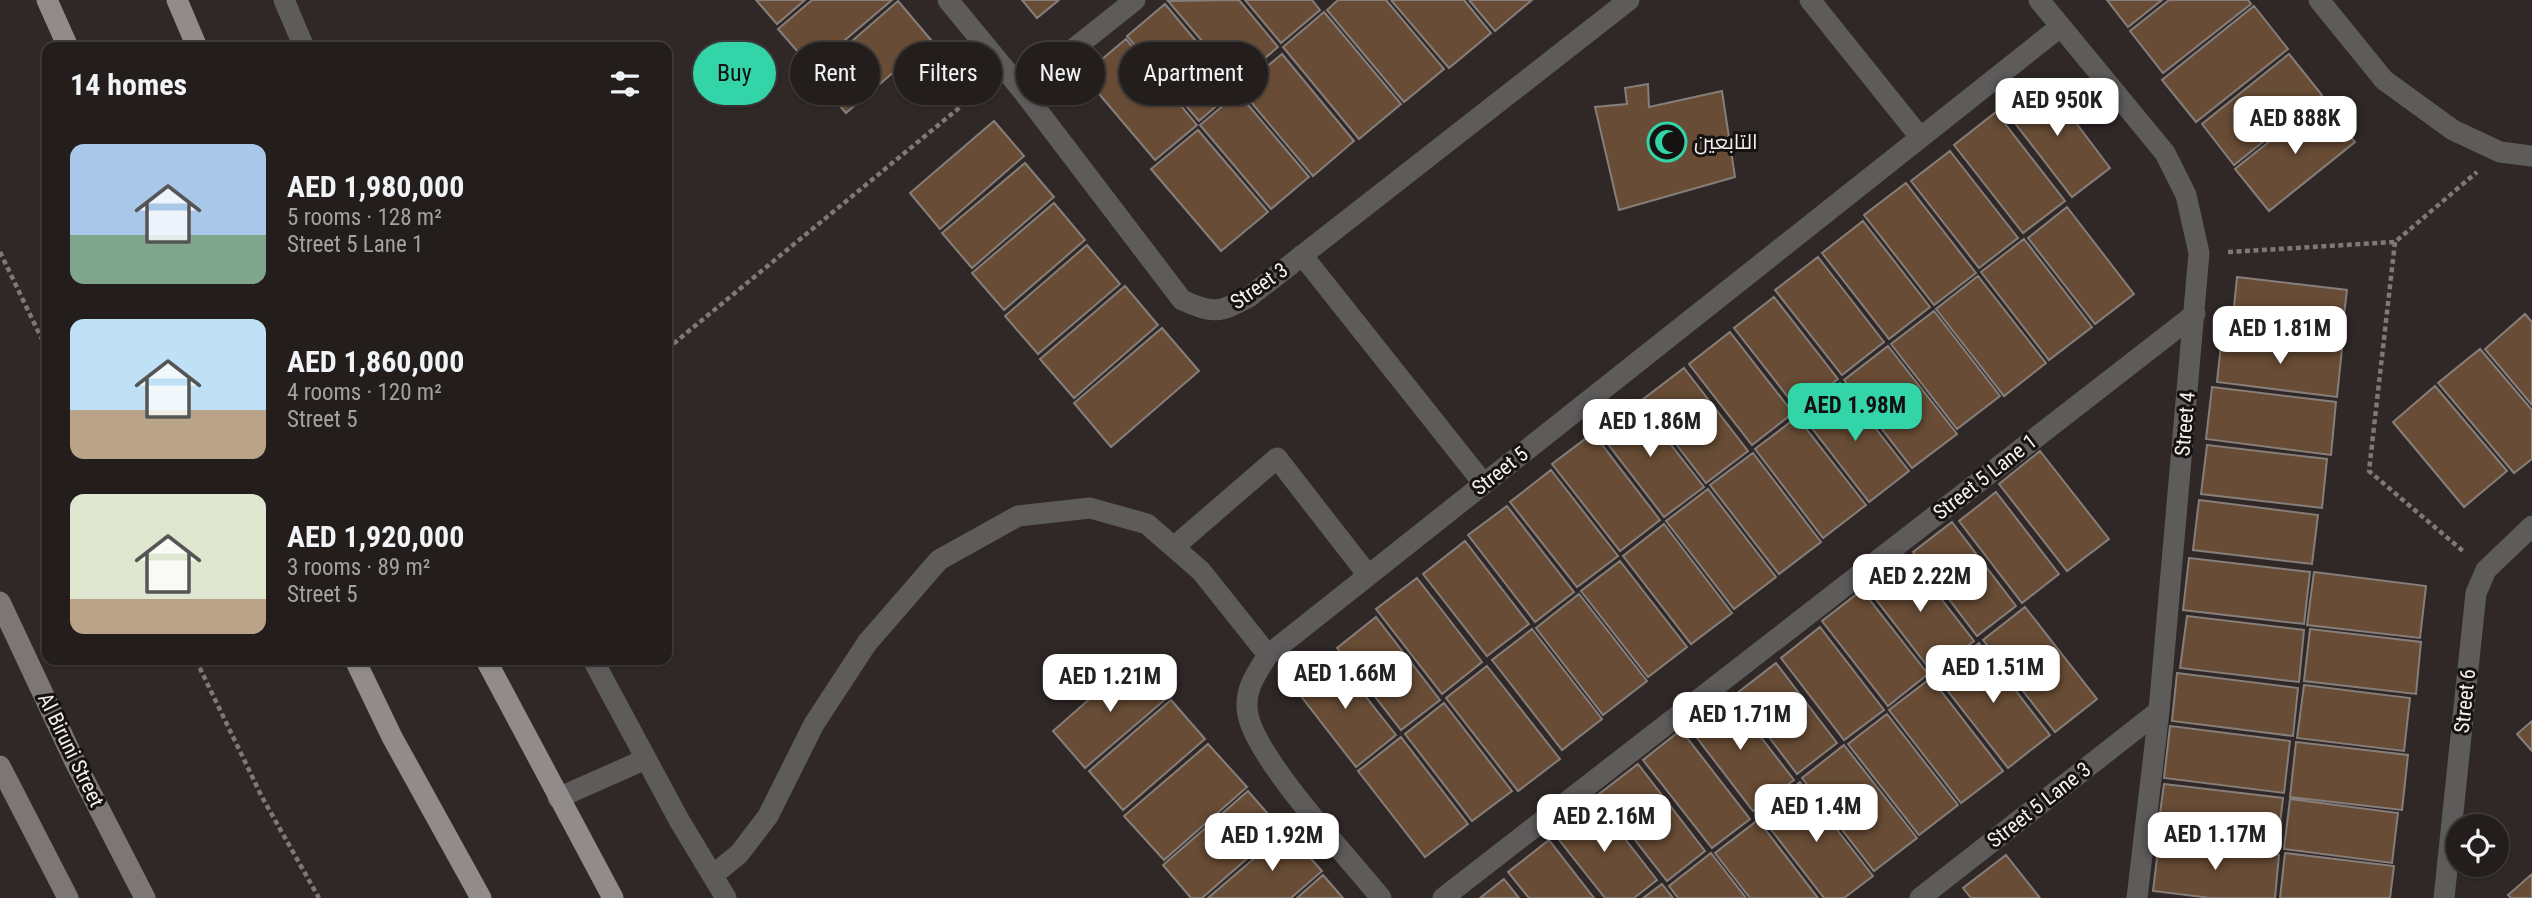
<!DOCTYPE html>
<html lang="en">
<head>
<meta charset="utf-8">
<style>
  body { margin:0; font-family:"Roboto Condensed",Cairo,sans-serif; background:#2b2725; color:#f1f3f6; height:100vh; display:flex; flex-direction:column; font-size:26px; white-space:nowrap }
  * { box-sizing:border-box; margin:0 }
  p { font-size:23px; color:#a3a2a3 }
  .icon { flex:none; width:38px; height:38px; fill:none; stroke:currentColor; stroke-width:2; stroke-linecap:round; stroke-linejoin:round }
  .map { position:relative; flex:1; overflow:hidden }
  .details { position:absolute; left:42px; top:42px; width:630px; height:623px; display:flex; flex-direction:column; background:#231e1c; border-radius:14px; box-shadow:0 2px 5px #0004,0 0 0 2px #403c3b }
  .details>* { flex:none }
  .hud { position:absolute; left:693px; top:42px; width:665px; height:63px; display:flex; gap:14px }
  .fabs { position:absolute; left:2446px; top:814px; display:grid; gap:14px }
  .fabs a { display:grid; place-items:center; width:63px; height:63px; border-radius:50%; background:#231e1c; box-shadow:0 2px 5px #0004,0 0 0 2px #403c3b; font-size:35px }
  .price { position:absolute; translate:-50% -60px; padding:0 16px; border-radius:14px; background:#fff; color:#222; font-size:23px; line-height:46px; filter:drop-shadow(0 2px 4px #0008) }
  .price::after { content:''; position:absolute; left:50%; top:42px; width:21px; height:16px; margin-left:-10px; background:inherit; clip-path:polygon(0 0,100% 0,50% 100%) }
  .price.current { background:#32d4a8; color:#111 }
  ul { padding:0; list-style:none }
  li { display:flex; align-items:center; gap:21px; height:175px; padding:0 28px }
  li span { display:grid; place-items:center; flex:none; width:196px; height:140px; border-radius:14px; color:#555 }
  li>.icon { margin-inline-start:auto }
  span .icon { width:84px; height:84px; fill:#fffc; stroke-width:1 }
  li b { font-size:30px }
  h2 { display:flex; justify-content:space-between; align-items:center; height:84px; padding:0 28px; font-size:30px }
  .tag { padding:0 24px; border-radius:32px; background:#231e1c; box-shadow:0 2px 5px #0004,0 0 0 2px #403c3b; font-size:24px; line-height:63px }
  .tag.current { background:#32d4a8; color:#111 }
  .map>svg:first-child { display:block }
</style>
</head>
<body>
<div class="map">
<svg width="2532" height="898" viewBox="0 0 2532 898">
  <rect width="100%" height="100%" fill="#2f2826"/>
  <path fill="#684c35" stroke="#857e7a" stroke-width="2" d="M756 0H805L777 24Z
    M812 0H892L812 68 778 29Z
    M1022 0H1059L1037 18Z
    M1239 0 1278 47 1237 82 1168 1Z
    M1245 0H1312L1320 10 1281 43Z
    M1338 0H1386L1444 69 1404 102 1327 10Z
    M1391 0H1464L1491 33 1449 68Z
    M1469 0H1532L1495 31Z
    M2107 0H2162L2128 27Z
    M2169 0H2248L2251 4 2163 73 2130 31Z
    M898 1 931 40 846 113 813 75Z
    M1165 4 1236 89 1199 121 1127 36Z
    M2254 6 2288 49 2196 122 2162 80Z
    M1324 12 1401 104 1359 139 1283 47Z
    M1126 39 1197 125 1155 160 1083 75Z
    M1282 54 1354 141 1313 176 1240 89Z
    M2289 54 2322 95 2234 165 2202 124Z
    M2043 79 2110 168 2072 197 2004 109Z
    M1648 84 1649 107 1722 91 1735 177 1619 210 1595 107 1627 104 1625 88Z
    M1238 93 1309 177 1271 209 1200 125Z
    M2321 100 2355 142 2269 211 2235 169Z
    M1996 112 2065 201 2023 233 1954 145Z
    M994 121 1024 156 940 229 910 193Z
    M1198 130 1268 212 1221 251 1151 169Z
    M1950 151 2018 238 1979 268 1911 181Z
    M1025 163 1054 197 972 268 942 233Z
    M1906 183 1976 273 1934 305 1864 215Z
    M1054 203 1085 240 1004 310 972 273Z
    M2067 207 2134 294 2095 324 2028 238Z
    M1863 221 1930 307 1889 339 1822 253Z
    M2024 239 2092 327 2049 360 1981 272Z
    M1087 245 1120 284 1038 354 1005 316Z
    M1818 257 1884 342 1842 375 1775 290Z
    M1978 276 2046 363 2004 396 1936 309Z
    M2237 277 2347 290 2341 340 2232 327Z
    M1125 286 1158 325 1074 398 1040 359Z
    M1774 297 1838 379 1798 410 1734 328Z
    M1934 311 2000 396 1957 429 1891 344Z
    M2525 314 2532 322V405L2485 349Z
    M1162 328 1199 371 1111 447 1074 403Z
    M1730 332 1793 413 1752 445 1689 364Z
    M2222 335 2342 349 2337 397 2217 382Z
    M1888 346 1957 434 1912 468 1844 380Z
    M2480 349 2532 410V459L2514 473 2438 383Z
    M1684 368 1748 451 1706 483 1642 400Z
    M1840 383 1909 471 1869 502 1801 414Z
    M2435 386 2507 471 2464 507 2393 422Z
    M2212 387 2336 402 2331 455 2206 439Z
    M1636 400 1704 487 1664 517 1597 430Z
    M1797 417 1866 505 1823 538 1755 449Z
    M1593 433 1660 520 1620 551 1552 464Z
    M2207 445 2327 459 2322 508 2201 494Z
    M2040 451 2109 539 2067 571 1999 484Z
    M1753 453 1821 542 1779 574 1710 485Z
    M1551 470 1618 556 1577 587 1510 502Z
    M1708 489 1776 577 1734 609 1666 521Z
    M1996 492 2059 574 2022 603 1959 521Z
    M2199 500 2318 515 2312 564 2193 550Z
    M1507 506 1574 592 1535 622 1468 535Z
    M1952 522 2016 606 1977 636 1913 552Z
    M1664 524 1732 613 1691 644 1623 556Z
    M1465 541 1529 624 1487 656 1423 574Z
    M1908 556 1974 641 1932 672 1867 588Z
    M2189 558 2310 572 2304 624 2183 610Z
    M1620 561 1687 647 1648 677 1581 591Z
    M2314 572 2426 586 2420 638 2307 625Z
    M1417 578 1482 662 1442 694 1376 609Z
    M1862 590 1928 674 1888 706 1822 621Z
    M1579 594 1647 681 1603 715 1536 628Z
    M2025 607 2097 699 2055 732 1983 640Z
    M2187 616 2304 630 2299 682 2180 668Z
    M1376 617 1440 700 1401 730 1337 648Z
    M1820 627 1884 710 1844 740 1781 658Z
    M1532 629 1602 719 1562 750 1492 660Z
    M2310 629 2421 642 2416 694 2304 681Z
    M1979 643 2050 735 2008 768 1936 676Z
    M1333 655 1396 735 1356 767 1293 686Z
    M1134 660 1167 698 1085 768 1053 731Z
    M1776 663 1837 743 1797 774 1736 694Z
    M1487 666 1560 759 1518 791 1446 698Z
    M2177 673 2298 688 2293 736 2172 721Z
    M1931 678 2003 771 1961 803 1889 710Z
    M2304 685 2410 698 2404 751 2297 738Z
    M1727 693 1794 780 1753 811 1687 725Z
    M1171 700 1205 739 1123 810 1089 771Z
    M1444 703 1512 791 1472 821 1405 734Z
    M1887 714 1958 805 1919 835 1848 744Z
    M2532 721V751L2517 734Z
    M2170 726 2290 741 2284 793 2164 778Z
    M1681 730 1750 819 1712 848 1643 760Z
    M1401 737 1468 824 1425 857 1358 771Z
    M2296 742 2408 755 2402 810 2290 797Z
    M1208 744 1247 787 1164 860 1124 816Z
    M1844 745 1917 838 1874 871 1802 778Z
    M1638 764 1705 851 1667 881 1599 794Z
    M1800 782 1873 876 1844 898H1824L1759 814Z
    M2164 784 2283 798 2277 850 2157 835Z
    M1248 791 1281 829 1202 898H1191L1163 865Z
    M1594 799 1657 880 1634 898H1605L1552 831Z
    M2290 799 2398 813 2392 863 2284 849Z
    M1758 820 1818 898H1750L1715 853Z
    M1286 831 1322 871 1291 898H1208Z
    M1549 840 1594 898H1529L1508 872Z
    M2159 841 2279 855 2275 898H2211L2153 891Z
    M1711 853 1746 898H1678L1669 886Z
    M2285 853 2394 866 2390 898H2280Z
    M2006 855 2040 898H1971L1963 888Z
    M2532 874V898H2511L2508 895Z
    M1323 875 1343 898H1297Z
    M1504 879 1519 898H1480Z
    M1662 884 1673 898H1643Z"/>
  <g fill="none" stroke-linecap="round" stroke-linejoin="round">
    <path stroke="#7f7876" stroke-width="4.5" stroke-dasharray="5 3.5" stroke-linecap="butt" d="M2395 242 2369 471 2464 552
      M0 252 47 350
      M2228 252 2395 242 2477 172
      M667 349 982 89
      M196 660 262 797 319 898"/>
    <path stroke="#5e5b5b" stroke-width="21" d="M284 0 304 47
      M1174 547 1277 458 1368 575
      M593 660 679 820 726 898
      M558 798 646 759
      M713 875 739 854 768 816 814 724 867 643 939 560 1018 516 1090 508 1147 524 1201 571 1268 655"/>
    <path stroke="#5e5b5b" stroke-width="21" d="M948 0 1022 90 1182 300C1214 314 1219 313 1249 297L1629 0
      M1810 0 1920 137
      M2039 0 2165 153 2186 195 2199 253 2159 711 2137 898
      M2319 0 2384 80 2453 130 2500 152 2532 156
      M1022 90 1135 0
      M1302 255 1484 484
      M1381 898C1349 858 1257 760 1248 715 1243 691 1256 674 1268 655L2060 27
      M1443 898 2195 314
      M1920 898 2159 711
      M2444 898 2476 593 2486 570 2532 526"/>
    <path stroke="#7c7676" stroke-width="21" d="M0 602 75 762 145 898
      M0 766 68 898"/>
    <path stroke="#928b8b" stroke-width="21" d="M47 0 68 47
      M177 0 197 47
      M355 660 392 737 481 898
      M486 660 613 898"/>
  </g>
  <defs>
    <symbol id="mosque-ring" viewBox="-11 -11 22 22"><circle r="9.5" fill="#151211" stroke="#32d4a8" stroke-width="1.5"/><path d="M3.5-4.9A6 6 0 1 0 3.5 4.9A5 5 0 1 1 3.5-4.9Z" fill="#32d4a8"/></symbol>
  </defs>
  <g fill-rule="evenodd">
    <use href="#mosque-ring" x="1645" y="120" width="44" height="44"/>
  </g>
  <g text-anchor="middle" stroke-width="6" stroke-linejoin="round" paint-order="stroke">
    <g font-size="21" fill="#f5f0ee" stroke="#151211" text-anchor="start">
      <text x="1694" y="149">التابعين</text>
    </g>
    <g font-size="21" fill="#f5f0ee" stroke="#151211">
      <text transform="translate(1259 286) rotate(-35)" y="7">Street 3</text>
      <text transform="translate(2185 424) rotate(-85)" y="7">Street 4</text>
      <text transform="translate(1500 471) rotate(-38)" y="7">Street 5</text>
      <text transform="translate(1985 477) rotate(-38)" y="7">Street 5 Lane 1</text>
      <text transform="translate(2465 701) rotate(-84)" y="7">Street 6</text>
      <text transform="translate(71 750) rotate(64)" y="7">Al Biruni Street</text>
      <text transform="translate(2039 805) rotate(-38)" y="7">Street 5 Lane 3</text>
    </g>
  </g>
</svg>
<div class="fabs">
<a><svg class="icon" aria-label="locate" viewBox="0 0 24 24"><circle cx="12" cy="12" r="6"/><path d="M12 2v4M12 18v4M2 12h4M18 12h4"/></svg></a>
</div>
<b class="price" style="left:2057px;top:138px">AED 950K</b>
<b class="price" style="left:2295px;top:156px">AED 888K</b>
<b class="price" style="left:2280px;top:366px">AED 1.81M</b>
<b class="price current" style="left:1855px;top:443px">AED 1.98M</b>
<b class="price" style="left:1650px;top:459px">AED 1.86M</b>
<b class="price" style="left:1920px;top:614px">AED 2.22M</b>
<b class="price" style="left:1993px;top:705px">AED 1.51M</b>
<b class="price" style="left:1345px;top:711px">AED 1.66M</b>
<b class="price" style="left:1110px;top:714px">AED 1.21M</b>
<b class="price" style="left:1740px;top:752px">AED 1.71M</b>
<b class="price" style="left:1816px;top:844px">AED 1.4M</b>
<b class="price" style="left:1604px;top:854px">AED 2.16M</b>
<b class="price" style="left:2215px;top:872px">AED 1.17M</b>
<b class="price" style="left:1272px;top:873px">AED 1.92M</b>
<div class="hud">
<a class="tag current">Buy</a>
<a class="tag">Rent</a>
<a class="tag">Filters</a>
<a class="tag">New</a>
<a class="tag">Apartment</a>
</div>
<section class="details">
<h2>14 homes<svg class="icon" aria-label="filters" viewBox="0 0 24 24"><path d="M4 7h16M4 17h16"/><circle cx="9" cy="7" r="2"/><circle cx="15" cy="17" r="2"/></svg></h2>
<ul>
<li><span style="background:linear-gradient(#a9c7e8 65%,#7fa58c 0)"><svg class="icon" aria-label="home" viewBox="0 0 24 24"><path d="M3 11l9-7 9 7M6 9v11h12V9"/></svg></span><div><b>AED 1,980,000</b><p>5 rooms · 128 m²</p><p>Street 5 Lane 1</p></div></li>
<li><span style="background:linear-gradient(#bfe0f5 65%,#b9a48a 0)"><svg class="icon" aria-label="home" viewBox="0 0 24 24"><path d="M3 11l9-7 9 7M6 9v11h12V9"/></svg></span><div><b>AED 1,860,000</b><p>4 rooms · 120 m²</p><p>Street 5</p></div></li>
<li><span style="background:linear-gradient(#dfe7d0 75%,#b9a48a 0)"><svg class="icon" aria-label="home" viewBox="0 0 24 24"><path d="M3 11l9-7 9 7M6 9v11h12V9"/></svg></span><div><b>AED 1,920,000</b><p>3 rooms · 89 m²</p><p>Street 5</p></div></li>
</ul>
</section>
</div>
</body>
</html>
